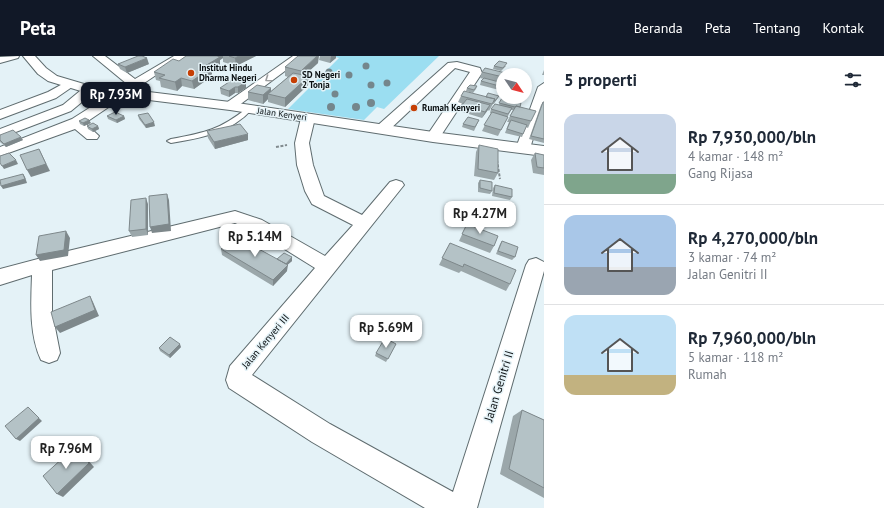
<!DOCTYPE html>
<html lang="id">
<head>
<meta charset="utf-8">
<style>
  body { margin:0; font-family:"PT Sans",sans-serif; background:#f6f6f7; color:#1f2937; height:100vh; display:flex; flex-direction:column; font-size:15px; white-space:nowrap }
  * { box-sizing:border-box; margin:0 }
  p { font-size:13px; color:#747a83 }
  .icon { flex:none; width:22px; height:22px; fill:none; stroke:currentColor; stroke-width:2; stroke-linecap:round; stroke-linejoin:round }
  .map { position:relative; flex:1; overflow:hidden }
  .panel { display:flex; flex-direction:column; background:#fff; width:340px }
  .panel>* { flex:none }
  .needle { width:26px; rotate:125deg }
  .fabs { position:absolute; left:496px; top:12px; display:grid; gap:8px }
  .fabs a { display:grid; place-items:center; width:36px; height:36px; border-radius:50%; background:#fff; box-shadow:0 2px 6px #0003; font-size:20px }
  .price { position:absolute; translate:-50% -34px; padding:0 9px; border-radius:8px; background:#fff; color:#222; font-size:13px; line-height:26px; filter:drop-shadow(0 1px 2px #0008) }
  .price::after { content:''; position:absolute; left:50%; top:24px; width:12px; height:9px; margin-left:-6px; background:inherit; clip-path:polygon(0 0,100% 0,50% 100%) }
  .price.current { background:#111827; color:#fff }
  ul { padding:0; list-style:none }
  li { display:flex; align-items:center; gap:12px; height:100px; padding:0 20px }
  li+li { border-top:1px solid #e0e1e3 }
  li span { display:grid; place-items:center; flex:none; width:112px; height:80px; border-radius:12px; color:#555 }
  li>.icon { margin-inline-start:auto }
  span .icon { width:48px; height:48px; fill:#fffc; stroke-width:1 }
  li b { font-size:17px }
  h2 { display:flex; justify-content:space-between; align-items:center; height:48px; padding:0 20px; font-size:17px }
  header { display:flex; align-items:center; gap:24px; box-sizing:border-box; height:56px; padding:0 20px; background:#111827; color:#fff }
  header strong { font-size:19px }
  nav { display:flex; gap:22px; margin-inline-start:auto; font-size:14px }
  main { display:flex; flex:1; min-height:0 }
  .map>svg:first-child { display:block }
</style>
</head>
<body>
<header>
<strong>Peta</strong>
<nav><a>Beranda</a><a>Peta</a><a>Tentang</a><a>Kontak</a></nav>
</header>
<main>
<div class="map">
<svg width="544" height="452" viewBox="0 0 544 452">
  <rect width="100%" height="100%" fill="#e4f2f7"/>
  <path fill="#9bdef1" d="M332 0H439L384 53 377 51 364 64 288 53 339 2Z"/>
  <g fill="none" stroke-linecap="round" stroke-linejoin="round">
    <defs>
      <path id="service" d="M247 52 252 53C231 77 201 82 171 87L167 85 171 83C204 77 220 74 247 52Z"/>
      <path id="minor" d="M19 0 18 2 0 7V1Z
        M93 0H105L135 23 174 0H188L159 17 85 67 99 80 97 83H87L75 73 0 100V91L72 63 127 28Z
        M293 0H305L234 53H226L224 50 226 47Z
        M457 6 480 12 482 17 438 84H428L426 81 470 16 455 12 387 76H377L375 73 377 70 448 7Z
        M68 25 74 29 72 31 56 42 0 63V54L48 36Z
        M544 27V49L530 92 528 95H518L516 92 538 31Z
        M90 29 94 30 96 33 94 36 71 55 0 82V73L63 49 86 30Z
        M308 58 313 59 315 62 309 87 313 109 324 140 362 159 390 126 396 124 402 126 404 129 252 319 330 368 453 436 526 209 529 204 536 202 544 206V215L477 452H425L312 386 229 332 226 324 230 310 315 212 262 179 235 167 52 214V256L60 297 57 304 49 307 41 304C29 278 31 247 32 219L0 229V213L68 195 235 155 262 164 325 200 353 169 312 148 305 135 297 109 295 87 301 62 303 59Z"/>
      <path id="tertiary" d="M23 0H35L46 12 57 20 84 28 230 46 433 76 544 90V100L433 86 230 54 84 36 48 25 38 18Z"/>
    </defs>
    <use href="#service" stroke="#5f6c6f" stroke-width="2"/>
    <use href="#minor" stroke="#5f6c6f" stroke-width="2"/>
    <use href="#tertiary" stroke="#5f6c6f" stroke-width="2"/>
    <path stroke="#818b8f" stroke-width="2" stroke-dasharray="3 1.5" stroke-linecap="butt" d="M276 91 287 89
      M497 104 500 123"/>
    <use href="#service" fill="#fff" fill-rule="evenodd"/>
    <use href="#minor" fill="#fff" fill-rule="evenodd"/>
    <use href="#tertiary" fill="#fff" fill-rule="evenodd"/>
  </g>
  <g fill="#74868c">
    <circle cx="366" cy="10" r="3.5"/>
    <circle cx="329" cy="16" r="3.5"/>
    <circle cx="349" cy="19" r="3.5"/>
    <circle cx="387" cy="27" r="3.5"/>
    <circle cx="371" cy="29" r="3.5"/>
    <circle cx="335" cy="38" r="3.5"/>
    <circle cx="371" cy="47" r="4"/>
    <circle cx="331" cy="51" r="4"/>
    <circle cx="356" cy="51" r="4"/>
  </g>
  <path fill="#9ba7aa" d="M186 0H256L236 10 223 6V2L220 4V9L212 15V20L194 33 182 30 177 35 161 31 160 25 156 24 154 16 179 5Z
    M320 0H336V2L330 7 319 4Z
    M318 7 305 19 309 20 308 29 285 51 268 46V43L263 48 248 44V36L271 35 288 21 285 20V11Z
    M118 8H149L127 17 120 13Z
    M494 10H506L501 15 493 13Z
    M544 14V19H542Z
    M482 16 503 19V35L480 29 481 25 484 23 480 22Z
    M246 26V32L238 37H235L229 41 221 38 220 32Z
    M477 30 476 33 473 37 466 35 467 32Z
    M461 40 486 41 499 40 494 48H493L489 55 488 54 482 62 459 55 463 48 458 46Z
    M502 42 520 51 531 65 528 72 526 71 522 81 505 77 509 66H507L513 54H511L498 80 482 75 491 57H490L491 53 499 49Z
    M543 46H544V87L529 83 541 49Z
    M138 59 155 70 146 72 139 63Z
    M107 60H124L125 63 117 67 108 63Z
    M479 64 474 75 462 71 463 68Z
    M79 65 91 67 84 70 80 68Z
    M87 70H98L99 73 93 76 88 73Z
    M207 75 248 84 215 93 208 82Z
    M0 79 23 84 6 91 0 86Z
    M479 89 498 117 494 124 474 120 476 96Z
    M535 97 544 99V119L533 117 531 104Z
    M480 124 492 135 490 138 478 136V127Z
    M495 129 512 141 510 144 492 140 493 132Z
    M148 148V179L132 181 129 175Z
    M467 168 494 190 490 197 459 185Z
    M502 185 515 201 512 204 496 198 500 188Z
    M450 187 510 228 506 235 461 215 459 217 439 209Z
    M221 193 277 203 292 205 287 209V215L273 230 222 199Z
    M396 288 386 306 375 300 376 297Z
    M181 291 170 302 160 295 159 292Z
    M522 354 544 364V442L500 418 513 360Z"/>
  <path fill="#7e888b" d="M218 0H223V2L220 4V9L212 15V20L194 33 192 25 205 10 218 2Z
    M239 0H256L236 10 235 2Z
    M317 0H319L318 7 300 23 301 15Z
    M331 0H336V2L330 7Z
    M147 2 149 8 127 17 125 11Z
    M309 20 308 29 285 51V42Z
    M181 22 182 30 177 35 175 26Z
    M246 26V32L238 37V31Z
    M235 31V37L229 41V35Z
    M271 32V38H268V43L263 48V39Z
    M490 49 487 55 482 62 485 56Z
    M124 60 125 63 117 67 116 64Z
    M89 64 91 67 84 70 83 67Z
    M154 66 155 70 146 72 145 69Z
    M98 70 99 73 93 76 92 73Z
    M248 78V84L215 93 214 86Z
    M21 81 23 84 6 91 4 88Z
    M39 93 50 115 31 121 27 114Z
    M16 104 18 108 4 113 2 110Z
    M23 118 25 121 27 127 3 133 1 130Z
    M167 138 169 144 171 175 152 177 150 171Z
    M146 142 148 148V179L146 173Z
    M66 175 70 182 68 200 40 205 36 199Z
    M292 201V205L285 211 286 208Z
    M288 209 287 215 273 230V224Z
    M90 240 93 246 99 260 60 277 55 271Z
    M180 288 181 291 170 302 169 299Z
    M28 351 42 365 20 385 16 383Z
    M75 391 80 395 94 411 63 441 57 438Z"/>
  <path fill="#b4c2c6" stroke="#7e888b" d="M138 0H142L147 2 125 11 118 8Z
    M186 0H217L220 1 205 10 211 12 192 25 181 22 175 26 159 22 165 19 154 16 173 3 179 5Z
    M229 0H239L235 2Z
    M298 0H317L301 15 285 11Z
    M499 5 507 7 503 12 494 10Z
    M485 12 514 19H503V21L482 16Z
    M293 17 309 20 285 42 268 38Z
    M235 22 246 26 238 31H235L229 35 220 32Z
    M484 22 503 27V31L481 25Z
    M257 29 271 32 263 39 248 36Z
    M470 29 477 30 474 34 467 32Z
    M464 35 495 43 492 48 461 40Z
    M488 37 499 40 495 45H494L495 43 486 41Z
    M502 42 521 47 520 51 516 50 515 51 499 47Z
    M467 43 490 49 485 56 462 49Z
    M543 46H544V83L531 80Z
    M495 48 512 52 508 58 491 53Z
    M516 50 536 55 531 65 510 60Z
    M115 56 124 60 116 64 107 60Z
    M492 56 508 61 501 74 484 69Z
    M148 57 154 66 145 69 138 59Z
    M468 61 479 64 475 71 463 68Z
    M85 62 89 64 83 67 79 65Z
    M511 64 527 69 523 78 507 73Z
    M93 67 98 70 92 73 87 70Z
    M240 68 248 78 214 86 207 75Z
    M13 74 21 81 4 88 0 84V79Z
    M479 89 498 93V117L478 113Z
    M39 93 46 108 27 114 20 99Z
    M9 97 16 104 2 110 0 107V100Z
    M535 97 544 99V112L537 111Z
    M23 118 25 123 1 130 0 124Z
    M480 124 492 126V135L480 132Z
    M495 129 512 133V141L494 137Z
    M167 138 169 168 150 171 149 140Z
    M146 142V173L129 175 131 144Z
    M467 168 498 180 494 190 462 178Z
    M66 175 64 194 36 199 39 180Z
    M235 180 288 209 273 224 221 193Z
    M502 185 518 191 515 201 498 195Z
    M450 187 516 214 510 228 464 208 463 211 442 202Z
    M284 197 292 201 286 208 277 203Z
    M90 240 95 254 55 271 51 256Z
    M170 281 180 288 169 299 159 292Z
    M385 282 396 288 388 303 376 297Z
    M28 351 39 362 16 383 5 370Z
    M522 354 544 364V432L509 413Z
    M75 391 89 407 57 438 43 420Z"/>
  <defs><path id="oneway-chevron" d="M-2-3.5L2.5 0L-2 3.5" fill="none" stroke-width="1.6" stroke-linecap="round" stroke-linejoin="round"/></defs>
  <use stroke="#9d9fa0" href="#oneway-chevron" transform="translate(268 23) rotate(145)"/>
  <g fill="#c63f05" stroke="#e4f2f7" stroke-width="1.5">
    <circle cx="191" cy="17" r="4"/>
    <circle cx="294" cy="24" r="4"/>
    <circle cx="414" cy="52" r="4"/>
  </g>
  <g text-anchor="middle" stroke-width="3" stroke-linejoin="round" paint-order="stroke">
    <g font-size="9" font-weight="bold" fill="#0a0f11" stroke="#e4f2f7" text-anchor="start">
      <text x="199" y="15">Institut Hindu<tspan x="199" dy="10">Dharma Negeri</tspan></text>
      <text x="302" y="22">SD Negeri<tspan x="302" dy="10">2 Tonja</tspan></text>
      <text x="422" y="55">Rumah Kenyeri</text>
    </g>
    <g font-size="9" fill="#0a0f11" stroke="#e4f2f7">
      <text transform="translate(282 58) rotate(8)" y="3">Jalan Kenyeri</text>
    </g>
    <g font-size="10" fill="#0a0f11" stroke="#e4f2f7">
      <text transform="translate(265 285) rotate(-50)" y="4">Jalan Kenyeri III</text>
    </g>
    <g font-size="12" fill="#0a0f11" stroke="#e4f2f7">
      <text transform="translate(499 330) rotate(-73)" y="4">Jalan Genitri II</text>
    </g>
  </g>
</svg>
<div class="fabs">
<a><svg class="needle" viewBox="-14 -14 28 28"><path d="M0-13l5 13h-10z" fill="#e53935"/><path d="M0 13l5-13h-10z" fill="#747a83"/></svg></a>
</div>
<b class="price current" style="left:116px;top:60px">Rp 7.93M</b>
<b class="price" style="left:480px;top:179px">Rp 4.27M</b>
<b class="price" style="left:255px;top:202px">Rp 5.14M</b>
<b class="price" style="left:386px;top:293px">Rp 5.69M</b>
<b class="price" style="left:66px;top:414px">Rp 7.96M</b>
</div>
<section class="panel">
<h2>5 properti<svg class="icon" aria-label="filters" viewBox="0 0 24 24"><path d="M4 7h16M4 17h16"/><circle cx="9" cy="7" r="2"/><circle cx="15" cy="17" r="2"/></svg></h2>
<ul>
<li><span style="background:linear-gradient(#c9d6e8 75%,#7fa58c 0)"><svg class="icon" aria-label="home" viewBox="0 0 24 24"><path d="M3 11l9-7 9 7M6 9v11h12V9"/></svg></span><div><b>Rp 7,930,000/bln</b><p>4 kamar · 148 m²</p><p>Gang Rijasa</p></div></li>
<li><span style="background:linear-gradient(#a9c7e8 65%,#9aa5b1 0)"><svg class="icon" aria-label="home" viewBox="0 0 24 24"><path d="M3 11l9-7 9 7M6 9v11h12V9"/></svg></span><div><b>Rp 4,270,000/bln</b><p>3 kamar · 74 m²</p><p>Jalan Genitri II</p></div></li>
<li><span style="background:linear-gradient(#bfe0f5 75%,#c2b280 0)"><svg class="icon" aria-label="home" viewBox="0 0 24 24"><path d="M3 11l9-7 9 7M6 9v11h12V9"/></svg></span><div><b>Rp 7,960,000/bln</b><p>5 kamar · 118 m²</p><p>Rumah</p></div></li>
</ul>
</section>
</main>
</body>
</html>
